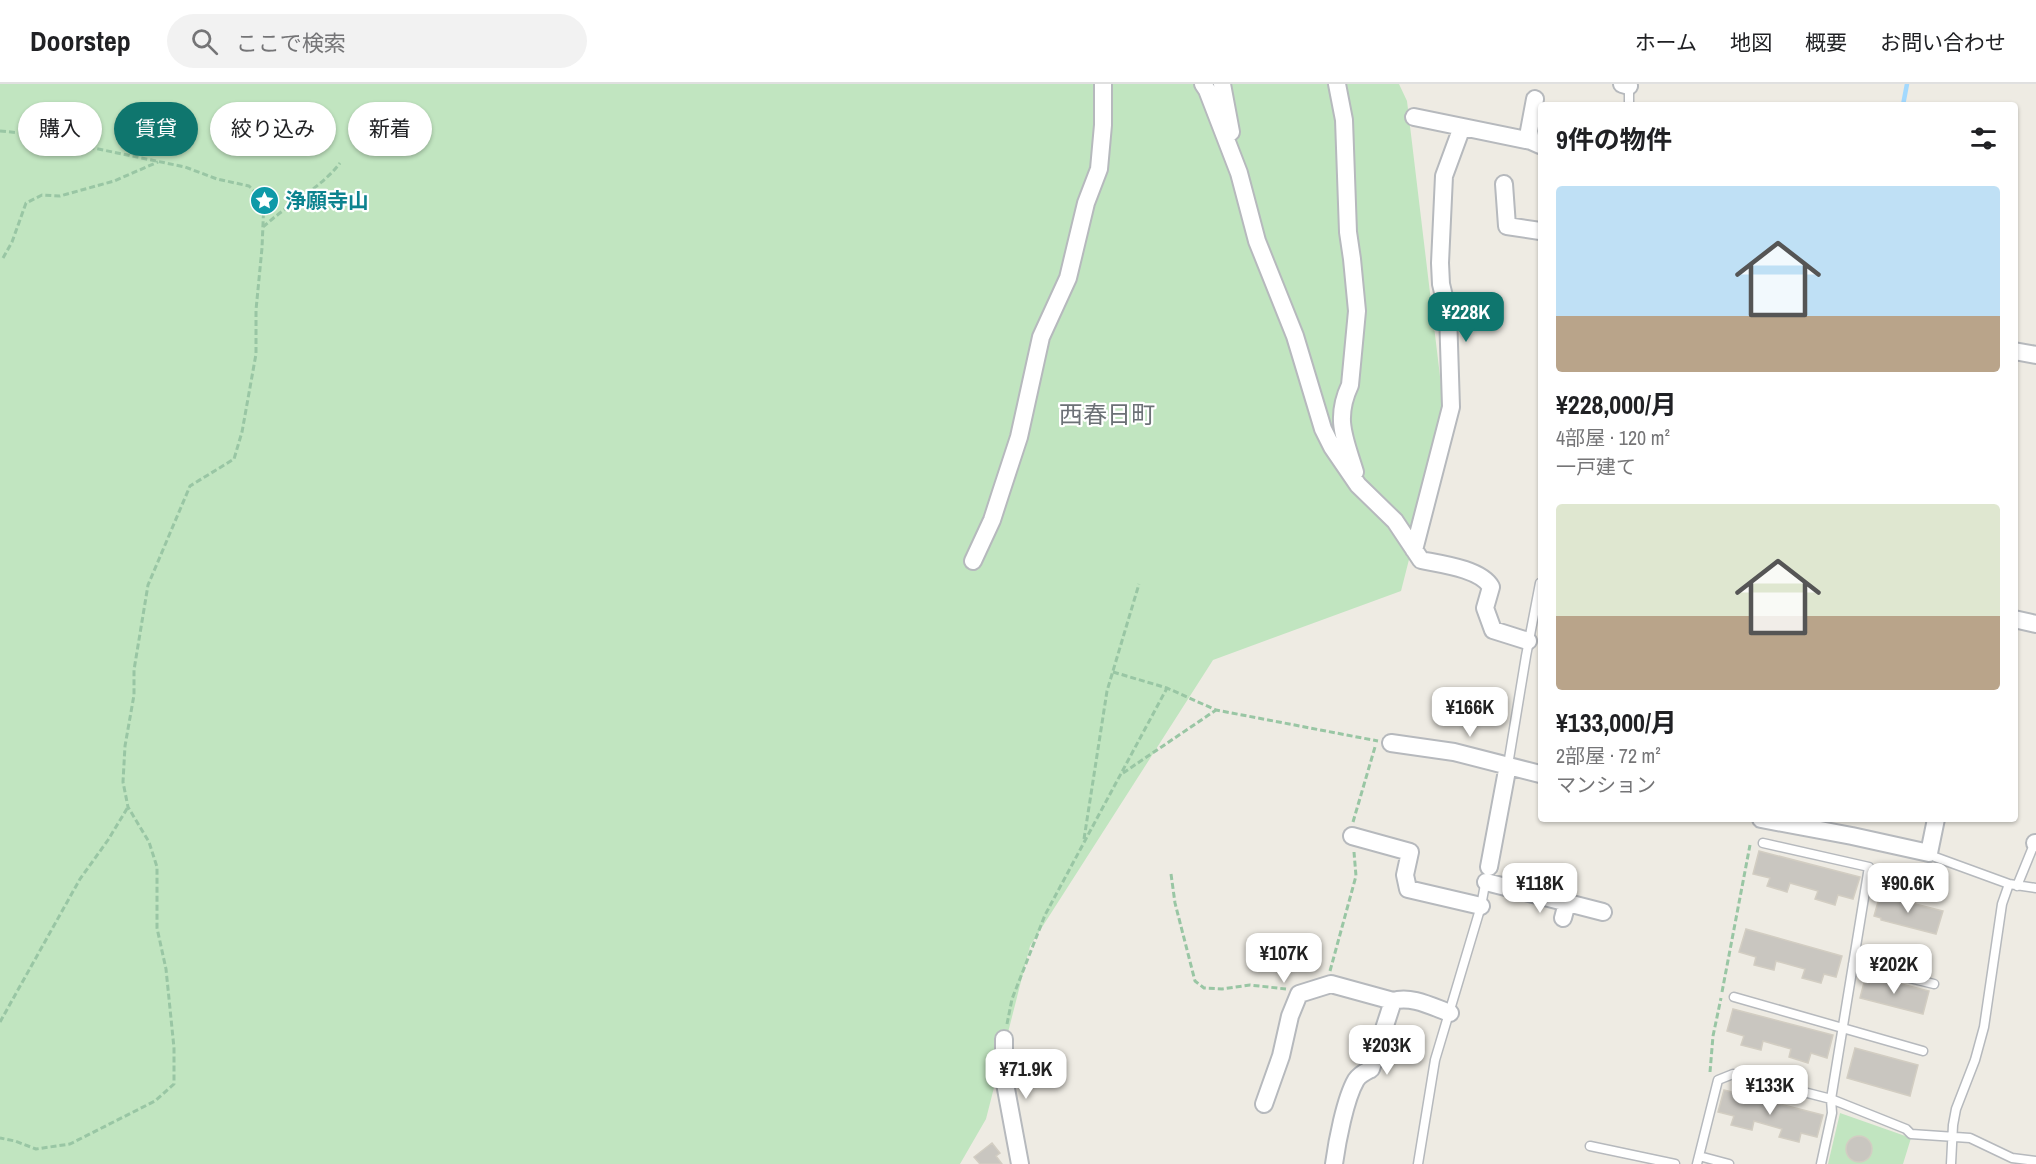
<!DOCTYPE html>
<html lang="ja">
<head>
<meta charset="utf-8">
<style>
  body { margin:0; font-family:"Archivo Narrow","Noto Sans JP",sans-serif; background:#f2f2f2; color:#202124; height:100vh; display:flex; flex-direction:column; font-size:22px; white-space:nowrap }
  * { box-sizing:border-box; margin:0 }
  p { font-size:20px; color:#757577 }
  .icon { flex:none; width:33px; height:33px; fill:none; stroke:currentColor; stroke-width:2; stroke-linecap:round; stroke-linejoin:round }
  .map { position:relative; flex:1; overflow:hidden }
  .drawer { position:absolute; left:1538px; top:18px; width:480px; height:720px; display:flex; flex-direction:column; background:#fff; border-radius:6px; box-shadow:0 2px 4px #0004 }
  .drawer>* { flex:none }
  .banner { position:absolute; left:18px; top:18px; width:570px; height:54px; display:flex; gap:12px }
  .price { position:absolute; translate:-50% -51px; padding:0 14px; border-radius:12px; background:#fff; color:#222; font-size:20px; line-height:39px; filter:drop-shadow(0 2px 3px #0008) }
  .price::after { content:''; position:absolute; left:50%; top:36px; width:18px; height:14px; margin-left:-9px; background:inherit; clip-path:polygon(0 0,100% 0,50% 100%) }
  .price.current { background:#0f766e; color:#fff }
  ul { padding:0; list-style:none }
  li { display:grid; align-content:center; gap:12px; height:318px; padding:0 18px }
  li span { display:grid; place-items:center; height:186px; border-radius:6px; color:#555 }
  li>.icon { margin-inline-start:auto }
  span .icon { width:108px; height:108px; fill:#fffc; stroke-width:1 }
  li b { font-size:26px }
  h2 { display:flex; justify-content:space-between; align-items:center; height:72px; padding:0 18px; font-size:26px }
  .pill { padding:0 21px; border-radius:27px; background:#fff; box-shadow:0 2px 4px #0004; font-size:21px; line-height:54px }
  .pill.current { background:#0f766e; color:#fff }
  header { display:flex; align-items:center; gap:36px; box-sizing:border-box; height:84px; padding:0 30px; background:#fff; border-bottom:2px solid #e0e0e0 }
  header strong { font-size:28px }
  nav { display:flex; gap:33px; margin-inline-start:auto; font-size:21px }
  .search { width:420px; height:54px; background:#f2f2f2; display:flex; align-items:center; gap:15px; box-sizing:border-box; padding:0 21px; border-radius:33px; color:#757577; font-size:22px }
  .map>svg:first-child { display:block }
</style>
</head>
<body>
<header>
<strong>Doorstep</strong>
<div class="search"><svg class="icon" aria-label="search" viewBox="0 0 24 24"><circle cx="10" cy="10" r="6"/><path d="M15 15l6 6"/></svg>ここで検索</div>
<nav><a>ホーム</a><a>地図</a><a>概要</a><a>お問い合わせ</a></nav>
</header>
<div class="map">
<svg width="2036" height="1080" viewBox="0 0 2036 1080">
  <rect width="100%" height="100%" fill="#eeebe3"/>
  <path fill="#c1e5c0" d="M0 0H1399L1407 17 1445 334 1401 507 1213 576 1030 862 986 1035 960 1080H0Z
    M1840 1029 1911 1054 1903 1080H1828Z"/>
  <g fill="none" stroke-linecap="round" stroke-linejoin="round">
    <path stroke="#a3d9fe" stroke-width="4.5" d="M1903 21 1907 0"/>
  </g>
  <path fill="#c9c6c0" stroke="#d2cdc2" stroke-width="1.5" d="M1759 767 1860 793 1853 815 1838 811 1835 821 1815 815 1818 807 1790 799 1787 808 1767 802 1770 794 1753 790Z
    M1880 811 1943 827 1936 850 1881 836V834L1874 832Z
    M1746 845 1842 872 1836 893 1824 890 1821 899 1802 894 1805 885 1776 877 1774 886 1754 881 1756 873 1739 868Z
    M1866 891 1929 907 1923 930 1860 914Z
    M1733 925 1833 951 1827 974 1811 969 1808 979 1789 973 1791 965 1763 957 1761 966 1741 961 1744 952 1727 947Z
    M1855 964 1918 981 1910 1012 1847 994Z
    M1724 1006 1823 1031 1817 1053 1801 1049 1799 1058 1779 1053 1782 1045 1754 1037 1752 1046 1731 1041 1734 1032 1718 1028Z
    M1846 1065a13 13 0 1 1 26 0a13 13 0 1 1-26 0Z
    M992 1059 1000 1069 996 1072 1002 1080H980L974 1073Z"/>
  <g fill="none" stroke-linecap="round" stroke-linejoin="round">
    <defs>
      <path id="lane" d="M1629 21V0
        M1508 681 1526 572 1540 499
        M1763 759 1869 783 1831 1015 1832 1029 1821 1080
        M1929 769 1935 773 2009 800 2036 804
        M1867 798 1931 811
        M2017 802 2035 758
        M1853 880 1934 900
        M1734 913 1923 967
        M1590 1062 1675 1080
        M1699 1072 1729 1080
        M1418 1080 1435 976 1481 822 1486 795
        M1697 1080 1718 996 1733 990 1831 1015 1906 1045 1911 1050 1970 1054 2012 1074 2036 1077
        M1951 1080 1953 1041 1956 1025 1975 976 1984 943 2002 820 2009 800"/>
      <path id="street" d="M1203 0 1207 6 1239 89 1257 157 1295 252 1323 345 1332 363 1358 401 1395 437 1421 476C1441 480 1481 485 1491 503L1485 524 1493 546 1528 557
        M1222 0 1231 48
        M1337 0 1344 36 1348 148 1352 175 1357 227 1350 301C1334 335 1345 355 1355 388
        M1622 0 1629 2
        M1535 15 1529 47 1531 57 1540 61
        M1414 33 1531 57
        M1504 100 1507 142 1540 147
        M2014 267 2036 271
        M1414 466 1451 323 1448 229 1441 200 1440 179 1444 92 1462 43
        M973 477 992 436 1001 408 1019 353 1041 253 1068 194 1086 119 1099 85 1103 41V0
        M2014 535 2036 540
        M1391 659 1454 668 1540 690
        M1761 735 1852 752 1929 769 1936 735
        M1352 752 1410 768 1405 791 1408 805 1481 822
        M2035 759H2036
        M1489 783 1508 681
        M1486 798 1603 828
        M1563 834 1567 819
        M1004 955V994L1020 1080
        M1264 1020 1281 972 1290 932 1299 910 1331 900 1393 917
        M1334 1080C1337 1058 1345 1015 1356 996 1360 990 1365 988 1371 985L1393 917C1411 911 1433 923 1450 929"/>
    </defs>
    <use href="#lane" stroke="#b6b9bd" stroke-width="11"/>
    <use href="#street" stroke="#b6b9bd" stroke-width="20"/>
    <path stroke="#99c6a4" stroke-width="3" stroke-dasharray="6 3" stroke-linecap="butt" d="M0 47 21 49 185 83 217 95 249 102 264 117 262 164 256 226V270L242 348 234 375 190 402 148 501 134 586V611L125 662 123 698 128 723 149 758 157 783V844L166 885 174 964V1000L155 1017 70 1060 36 1065 15 1057 0 1054
      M263 143C288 120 320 105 340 79
      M3 174 12 158 26 119 42 111 60 112 114 97 158 78
      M1113 588 1167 604 1216 626 1378 657
      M1123 689 1216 626
      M1353 738 1375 663
      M1084 755 1107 607 1139 500
      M1171 790 1175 819 1195 897 1204 904 1222 905 1250 901 1286 905
      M1330 887 1356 792 1354 768
      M1722 908 1750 761
      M0 938 80 795 108 756 128 723
      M1007 940 1012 915 1045 831 1167 604
      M1710 988 1713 952 1721 914"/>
    <use href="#lane" stroke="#fff" stroke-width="8"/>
    <use href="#street" stroke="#fff" stroke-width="16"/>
  </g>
  <defs>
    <symbol id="sight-disc" viewBox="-11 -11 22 22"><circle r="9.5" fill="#0f9aa8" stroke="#fff"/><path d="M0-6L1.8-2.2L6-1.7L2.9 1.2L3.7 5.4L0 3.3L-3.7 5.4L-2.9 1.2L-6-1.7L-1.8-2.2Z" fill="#fff"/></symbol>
  </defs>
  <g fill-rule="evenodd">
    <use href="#sight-disc" x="248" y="100" width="33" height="33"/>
  </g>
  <g text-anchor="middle" stroke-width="4.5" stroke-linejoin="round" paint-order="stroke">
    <g font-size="21" font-weight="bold" fill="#0d838f" stroke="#fff" text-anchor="start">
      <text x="285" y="124">浄願寺山</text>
    </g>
    <g font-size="24" fill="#6c7176" stroke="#fff">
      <text x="1107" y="339">西春日町</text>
    </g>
  </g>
</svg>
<b class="price current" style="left:1466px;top:259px">¥228K</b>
<b class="price" style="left:1470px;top:654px">¥166K</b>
<b class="price" style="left:1540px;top:830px">¥118K</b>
<b class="price" style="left:1908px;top:830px">¥90.6K</b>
<b class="price" style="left:1284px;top:900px">¥107K</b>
<b class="price" style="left:1894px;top:911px">¥202K</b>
<b class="price" style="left:1387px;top:992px">¥203K</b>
<b class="price" style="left:1026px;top:1016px">¥71.9K</b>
<b class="price" style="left:1770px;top:1032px">¥133K</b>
<div class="banner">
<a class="pill">購入</a>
<a class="pill current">賃貸</a>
<a class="pill">絞り込み</a>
<a class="pill">新着</a>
</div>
<section class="drawer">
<h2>9件の物件<svg class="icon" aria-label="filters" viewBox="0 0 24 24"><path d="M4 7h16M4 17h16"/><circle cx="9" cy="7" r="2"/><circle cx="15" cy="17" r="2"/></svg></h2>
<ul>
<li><span style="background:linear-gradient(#bfe0f5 70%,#b9a48a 0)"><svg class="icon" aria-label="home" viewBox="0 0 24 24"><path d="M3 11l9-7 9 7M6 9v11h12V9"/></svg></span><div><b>¥228,000/月</b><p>4部屋 · 120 m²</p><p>一戸建て</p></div></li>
<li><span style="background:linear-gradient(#dfe7d0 60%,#b9a48a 0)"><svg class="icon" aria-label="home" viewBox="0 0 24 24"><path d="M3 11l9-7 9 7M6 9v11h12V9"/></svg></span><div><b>¥133,000/月</b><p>2部屋 · 72 m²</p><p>マンション</p></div></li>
</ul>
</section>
</div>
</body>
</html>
